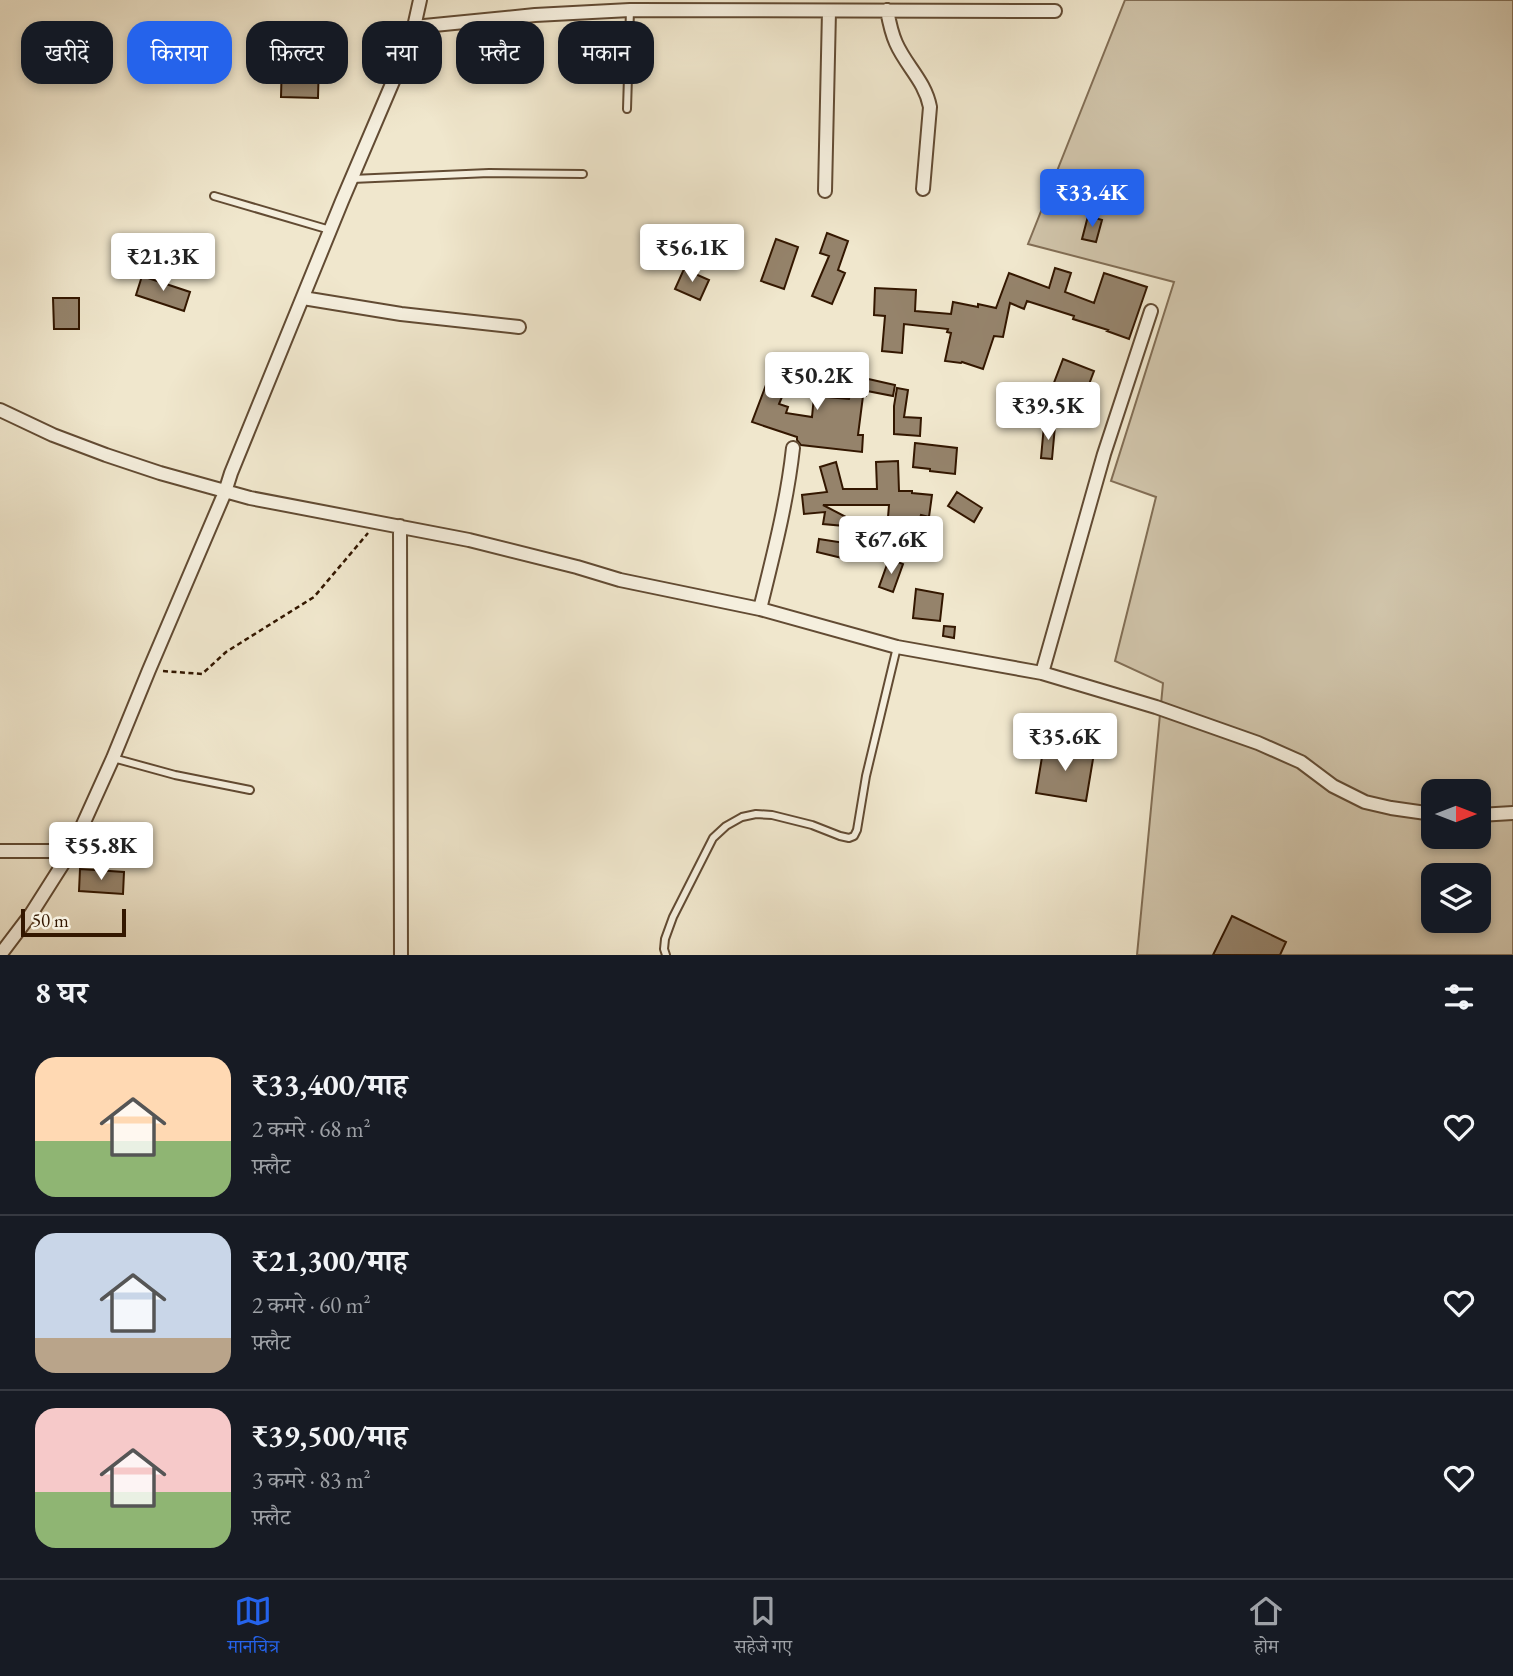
<!DOCTYPE html>
<html lang="hi">
<head>
<meta charset="utf-8">
<style>
  body { margin:0; font-family:"EB Garamond","Noto Serif Devanagari",serif; background:#20242c; color:#f1f3f6; height:100vh; display:flex; flex-direction:column; font-size:26px; white-space:nowrap }
  * { box-sizing:border-box; margin:0 }
  p { font-size:23px; color:#9ea1a6 }
  .icon { flex:none; width:38px; height:38px; fill:none; stroke:currentColor; stroke-width:2; stroke-linecap:round; stroke-linejoin:round }
  .map { position:relative; height:955px; overflow:hidden }
  .sheet { display:flex; flex-direction:column; background:#171b24; flex:1 }
  .sheet>* { flex:none }
  .top-card { position:absolute; left:21px; top:21px; width:700px; height:63px; display:flex; gap:14px }
  .needle { width:46px; rotate:90deg }
  .tools { position:absolute; left:1421px; top:779px; display:grid; gap:14px }
  .tools a { display:grid; place-items:center; width:70px; height:70px; border-radius:14px; background:#171b24; box-shadow:0 4px 10px #0003; font-size:35px }
  .scale { position:absolute; left:21px; bottom:18px; width:105px; box-sizing:border-box; padding-left:7px; border:4px solid #331700; border-top:0; font-size:19px; line-height:24px; white-space:nowrap; color:#331700; -webkit-text-stroke:5px #f5efde; paint-order:stroke }
  .price { position:absolute; translate:-50% -60px; padding:0 16px; border-radius:7px; background:#fff; color:#222; font-size:23px; line-height:46px; filter:drop-shadow(0 2px 4px #0008) }
  .price::after { content:''; position:absolute; left:50%; top:42px; width:21px; height:16px; margin-left:-10px; background:inherit; clip-path:polygon(0 0,100% 0,50% 100%) }
  .price.active { background:#2563eb; color:#fff }
  ul { padding:0; list-style:none }
  li { display:flex; align-items:center; gap:21px; height:175px; padding:0 35px }
  li+li { border-top:2px solid #363941 }
  li span { display:grid; place-items:center; flex:none; width:196px; height:140px; border-radius:21px; color:#555 }
  li>.icon { margin-inline-start:auto }
  span .icon { width:84px; height:84px; fill:#fffc; stroke-width:1 }
  li b { font-size:30px }
  h2 { display:flex; justify-content:space-between; align-items:center; height:84px; padding:0 35px; font-size:30px }
  .tag { padding:0 24px; border-radius:21px; background:#171b24; box-shadow:0 4px 10px #0003; font-size:24px; line-height:63px }
  .tag.active { background:#2563eb; color:#fff }
  .tab-bar { display:flex; justify-content:space-around; align-items:center; height:98px; border-top:2px solid #363941; background:#171b24; font-size:19px; color:#9ea1a6 }
  .tab-bar a { display:grid; justify-items:center; gap:4px }
  .tab-bar .active { color:#2563eb }
  .map>svg:first-child { display:block }
</style>
</head>
<body>
<div class="map">
<svg width="1513" height="955" viewBox="0 0 1513 955">
  <rect width="100%" height="100%" fill="#f0e7cd"/>
  <filter id="stains"><feTurbulence type="fractalNoise" baseFrequency=".00286" numOctaves="4"/><feColorMatrix values="0 0 0 0 .2 0 0 0 0 .09 0 0 0 0 .02 0 0 0 .5 -.17"/></filter>
  <radialGradient id="worn" r=".72"><stop offset=".6" stop-color="#630" stop-opacity="0"/><stop offset="1" stop-color="#630" stop-opacity=".3"/></radialGradient>
  <path fill="#d0c4aa" stroke="#826e55" stroke-width="2" fill-rule="evenodd" d="M1125 0H1513V955H1137L1163 683 1115 661 1156 497 1111 481 1174 282 1028 244ZM1433 791H1479V836H1433ZM1433 875H1479V920H1433Z"/>
  <path fill="#95836b" stroke="#331700" stroke-width="2" d="M282 59H319L318 98 281 97Z
    M1088 216 1102 220 1096 242 1082 239Z
    M827 233 848 241 838 270 845 273 832 304 812 296 829 256 820 253Z
    M776 239 798 247 784 289 761 281Z
    M1055 268 1071 273 1065 292 1094 303 1104 273 1147 287 1129 339 1107 331 1108 330 1073 319 1074 316 1027 301 1024 309 1010 303 1003 337 994 336 983 369 962 362 961 363 945 361 951 333 947 332 948 329 904 324 902 353 882 351 885 316 874 315 875 288 916 290 915 311 951 314 953 302 978 307V304L996 308 1009 273 1049 288Z
    M684 269 709 280 700 300 675 289Z
    M142 276 190 292 184 311 136 295Z
    M53 298H79V329H54Z
    M781 356 799 366 784 392 779 404 788 407 786 413 812 417 814 396 849 399 855 376 895 385 893 396 867 391 866 396H863L858 435H863L862 452 801 445 797 440V437L752 422 769 377Z
    M1063 359 1094 371 1083 400 1052 388Z
    M897 388 908 390 904 417 921 418 920 436 894 434V406Z
    M1044 425 1055 426 1052 459 1041 458Z
    M915 443 957 448 955 474 930 471V469L913 467Z
    M898 461 899 491H912V493L932 495 929 517 921 515 915 532 887 529 889 505H823L867 528 823 524 825 512 804 514 802 495 827 492 820 467 836 462 843 489H877L876 462Z
    M957 492 982 508 974 522 948 506Z
    M819 539 845 543 842 558 817 552Z
    M889 559 903 564 893 592 879 587Z
    M916 589 943 594 940 621 913 618Z
    M944 626 955 627 954 638 943 636Z
    M1044 745 1094 753 1086 801 1036 793Z
    M80 869 124 872 123 894 79 891Z
    M1232 916 1286 942 1280 955H1213Z"/>
  <g fill="none" stroke-linecap="round" stroke-linejoin="round">
    <defs>
      <path id="lane" d="M627 109 630 10
        M352 179 489 173 583 174
        M214 196 330 230
        M113 758 175 775 250 790
        M666 955 664 949 665 939 673 917 713 838 726 826 742 817 756 814 772 815 812 825 840 836 849 838 854 836 857 830 866 776 897 647"/>
      <path id="street" d="M887 10C889 21 891 32 896 43 906 66 925 81 930 107L923 189
        M414 27 535 15 630 10 1055 11
        M825 191 829 11
        M303 298 401 314 519 327
        M0 410 53 435 106 455 160 473 250 498 469 540 577 567 620 580 760 609 897 647 1042 673 1156 707 1258 743 1301 762 1333 786 1365 802 1391 808 1433 814
        M400 526 401 955
        M760 609C773 556 787 503 793 448
        M1042 673 1104 454 1151 311
        M1479 815 1513 813
        M0 851H71
        M0 955 31 914 71 851 113 758 149 670 225 492 231 473 342 201 406 51 414 27 420 0"/>
    </defs>
    <use href="#lane" stroke="#624b33" stroke-width="10"/>
    <use href="#street" stroke="#624b33" stroke-width="16"/>
    <path stroke="#331700" stroke-width="2.5" stroke-dasharray="5 3.5" stroke-linecap="butt" d="M163 671 202 674 226 652 314 597 368 533"/>
    <use href="#lane" stroke="#f5efde" stroke-width="6"/>
    <use href="#street" stroke="#f5efde" stroke-width="12"/>
  </g>
  <rect width="100%" height="100%" filter="url(#stains)"/>
  <rect width="100%" height="100%" fill="url(#worn)"/>
</svg>
<div class="tools">
<a><svg class="needle" viewBox="-14 -14 28 28"><path d="M0-13l5 13h-10z" fill="#e53935"/><path d="M0 13l5-13h-10z" fill="#9ea1a6"/></svg></a>
<a><svg class="icon" aria-label="layers" viewBox="0 0 24 24"><path d="M12 4l9 5-9 5-9-5zM3 14l9 5 9-5"/></svg></a>
</div>
<div class="scale">50 m</div>
<b class="price active" style="left:1092px;top:229px">₹33.4K</b>
<b class="price" style="left:692px;top:284px">₹56.1K</b>
<b class="price" style="left:163px;top:293px">₹21.3K</b>
<b class="price" style="left:817px;top:412px">₹50.2K</b>
<b class="price" style="left:1048px;top:442px">₹39.5K</b>
<b class="price" style="left:891px;top:576px">₹67.6K</b>
<b class="price" style="left:1065px;top:773px">₹35.6K</b>
<b class="price" style="left:101px;top:882px">₹55.8K</b>
<div class="top-card">
<a class="tag">खरीदें</a>
<a class="tag active">किराया</a>
<a class="tag">फ़िल्टर</a>
<a class="tag">नया</a>
<a class="tag">फ़्लैट</a>
<a class="tag">मकान</a>
</div>
</div>
<section class="sheet">
<h2>8 घर<svg class="icon" aria-label="filters" viewBox="0 0 24 24"><path d="M4 7h16M4 17h16"/><circle cx="9" cy="7" r="2"/><circle cx="15" cy="17" r="2"/></svg></h2>
<ul>
<li><span style="background:linear-gradient(#ffd9b3 60%,#8fb573 0)"><svg class="icon" aria-label="home" viewBox="0 0 24 24"><path d="M3 11l9-7 9 7M6 9v11h12V9"/></svg></span><div><b>₹33,400/माह</b><p>2 कमरे · 68 m²</p><p>फ़्लैट</p></div><svg class="icon" aria-label="heart" viewBox="0 0 24 24"><path d="M12 20l-8-8c-3-5 5-10 8-4 3-6 11-1 8 4z"/></svg></li>
<li><span style="background:linear-gradient(#c9d6e8 75%,#b9a48a 0)"><svg class="icon" aria-label="home" viewBox="0 0 24 24"><path d="M3 11l9-7 9 7M6 9v11h12V9"/></svg></span><div><b>₹21,300/माह</b><p>2 कमरे · 60 m²</p><p>फ़्लैट</p></div><svg class="icon" aria-label="heart" viewBox="0 0 24 24"><path d="M12 20l-8-8c-3-5 5-10 8-4 3-6 11-1 8 4z"/></svg></li>
<li><span style="background:linear-gradient(#f6c9c9 60%,#8fb573 0)"><svg class="icon" aria-label="home" viewBox="0 0 24 24"><path d="M3 11l9-7 9 7M6 9v11h12V9"/></svg></span><div><b>₹39,500/माह</b><p>3 कमरे · 83 m²</p><p>फ़्लैट</p></div><svg class="icon" aria-label="heart" viewBox="0 0 24 24"><path d="M12 20l-8-8c-3-5 5-10 8-4 3-6 11-1 8 4z"/></svg></li>
</ul>
</section>
<nav class="tab-bar">
<a class="active"><svg class="icon" aria-label="map" viewBox="0 0 24 24"><path d="M3 6l6-2 6 2 6-2v14l-6 2-6-2-6 2zM9 4v14M15 6v14"/></svg>मानचित्र</a>
<a><svg class="icon" aria-label="saved" viewBox="0 0 24 24"><path d="M7 4h10v16l-5-4-5 4z"/></svg>सहेजे गए</a>
<a><svg class="icon" aria-label="home" viewBox="0 0 24 24"><path d="M3 11l9-7 9 7M6 9v11h12V9"/></svg>होम</a>
</nav>
</body>
</html>
